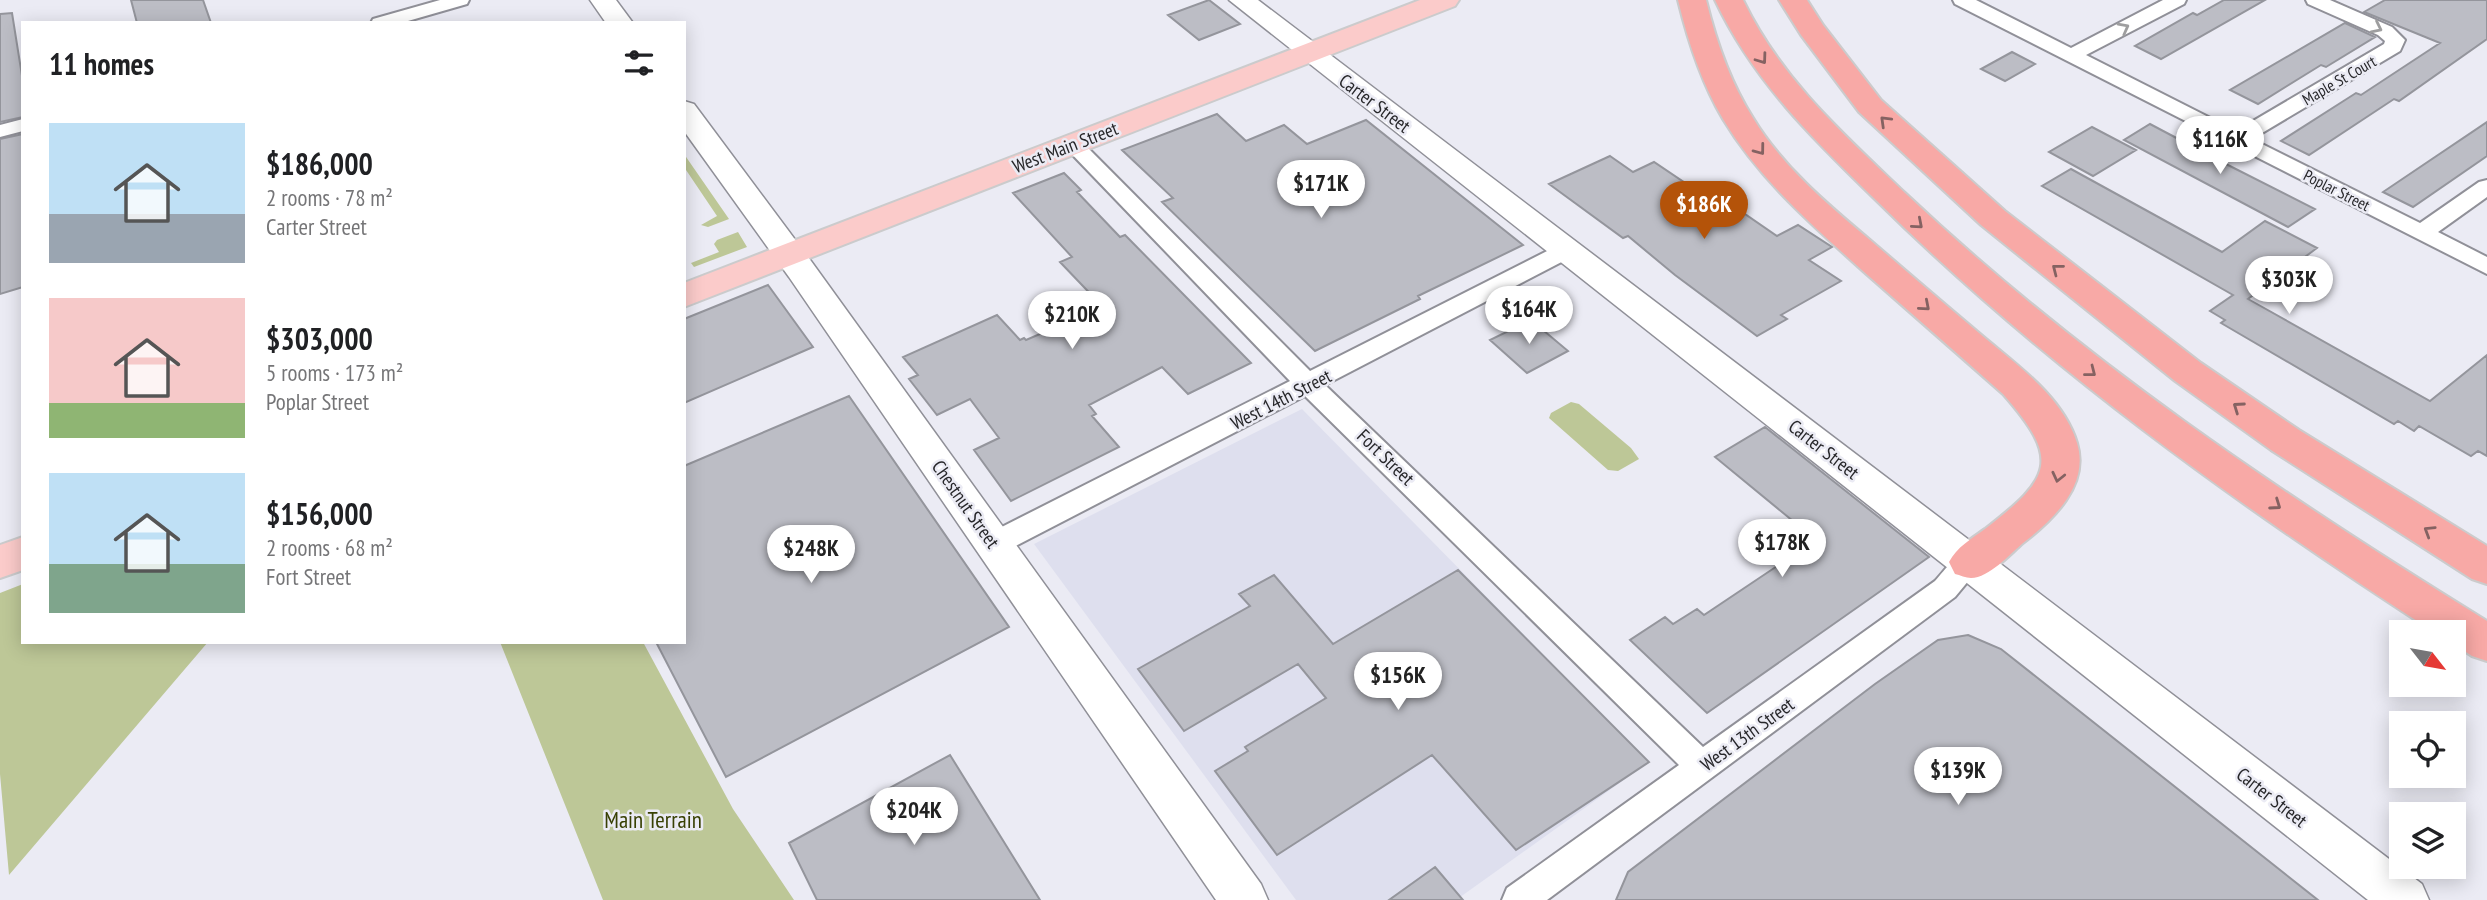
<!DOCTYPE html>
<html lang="en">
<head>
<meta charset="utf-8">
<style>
  body { margin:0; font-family:"PT Sans Narrow",sans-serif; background:#f6f6f6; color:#202124; height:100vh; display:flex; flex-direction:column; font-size:26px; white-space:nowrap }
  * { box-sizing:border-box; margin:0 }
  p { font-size:23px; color:#757577 }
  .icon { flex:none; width:38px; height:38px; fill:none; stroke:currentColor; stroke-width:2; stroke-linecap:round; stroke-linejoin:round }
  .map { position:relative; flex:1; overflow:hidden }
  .side { position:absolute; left:21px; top:21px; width:665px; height:623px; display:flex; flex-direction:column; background:#fff; border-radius:0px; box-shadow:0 4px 18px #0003 }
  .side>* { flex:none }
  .needle { width:46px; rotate:121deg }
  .tools { position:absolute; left:2389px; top:620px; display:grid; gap:14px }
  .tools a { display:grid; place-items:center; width:77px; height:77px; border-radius:0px; background:#fff; box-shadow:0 4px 18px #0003; font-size:35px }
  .price { position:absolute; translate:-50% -60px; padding:0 16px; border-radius:24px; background:#fff; color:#222; font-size:23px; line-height:46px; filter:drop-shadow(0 2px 4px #0008) }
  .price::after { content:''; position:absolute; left:50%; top:42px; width:21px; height:16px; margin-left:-10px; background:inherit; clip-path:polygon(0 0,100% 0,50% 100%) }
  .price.on { background:#b45309; color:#fff }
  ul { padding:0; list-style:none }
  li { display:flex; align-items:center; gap:21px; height:175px; padding:0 28px }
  li span { display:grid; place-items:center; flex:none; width:196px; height:140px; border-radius:0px; color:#555 }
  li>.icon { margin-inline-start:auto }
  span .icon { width:84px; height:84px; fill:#fffc; stroke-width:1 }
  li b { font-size:30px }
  h2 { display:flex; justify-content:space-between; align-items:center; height:84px; padding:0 28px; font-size:30px }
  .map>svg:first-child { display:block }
</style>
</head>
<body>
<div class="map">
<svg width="2487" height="900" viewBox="0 0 2487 900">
  <rect width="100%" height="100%" fill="#ebebf4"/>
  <path fill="#dedfee" d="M1302 409 1649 762 1456 900H1296L1034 544Z"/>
  <path fill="#bdc797" d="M684 154 729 219 708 227 701 225 717 216 684 167Z
    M738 232 747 247 694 267 691 263 719 252 714 244 717 240Z
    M1571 402 1579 404 1631 448 1639 459 1618 471 1608 470 1549 418 1551 413Z
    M23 584V642H208L9 875 0 774V593Z
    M500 642H643L733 809 794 900H603Z"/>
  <path fill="#bcbdc5" stroke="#94959c" stroke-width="2" d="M131 0H203L211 23H137Z
    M1209 0 1240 24 1199 40 1168 15Z
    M2224 0H2265L2161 59 2135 46 2193 13 2197 15Z
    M2385 0H2487V39L2399 101 2394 99 2309 155 2281 141 2356 93 2361 95 2440 43 2364 12Z
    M12 13 23 82V117L0 122V14Z
    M2345 23 2375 37 2326 67 2321 65 2258 104 2230 90Z
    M2012 52 2035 64 2005 81 1981 69Z
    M1217 114 1246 141 1284 125 1307 144 1366 120 1523 245 1418 296 1420 299 1315 351 1162 202 1173 198 1122 150Z
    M2487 122V156L2413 207 2383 192Z
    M2150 124 2218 160 2315 209 2288 227 2124 140Z
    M2092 127 2136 150 2093 176 2049 152Z
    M23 134V287L0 294V139Z
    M1610 156 1633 172 1654 162 1718 205 1726 201 1777 236 1798 225 1832 247 1809 260 1841 281 1781 315 1787 319 1757 336 1675 275 1628 236 1623 238 1549 184Z
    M2071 169 2222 252 2265 221 2317 248 2248 299 2430 401 2487 355V456L2478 451 2471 456 2419 426 2414 431 2398 421 2394 424 2221 323 2225 320 2210 311 2233 295 2042 186Z
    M1064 173 1081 190 1077 192 1120 237 1125 235 1251 363 1188 394 1162 367 1089 405 1096 414 1092 416 1119 447 1011 501 974 450 999 438 970 399 937 415 909 379 918 375 903 357 997 315 1020 340 1024 338 1026 340 1103 307 1060 262 1072 257 1013 193Z
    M768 285 813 347 684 403V319Z
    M1531 320 1568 351 1527 373 1490 340Z
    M849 396 1009 627 726 777 656 642H684V466Z
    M1765 427 1929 557 1707 713 1630 640 1665 617 1673 624 1697 609 1704 615 1816 540 1715 457Z
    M1458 570 1649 762 1516 850 1432 755 1277 855 1215 771 1248 751 1245 747 1326 698 1298 664 1184 731 1138 669 1250 606 1239 594 1274 575 1333 644Z
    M1968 635 2001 649 2318 900H1616L1628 872 1875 684 1938 640Z
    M950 755 1040 900H817L789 843Z
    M1435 867 1463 900H1389Z"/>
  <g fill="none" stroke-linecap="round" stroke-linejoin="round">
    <defs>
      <path id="street" d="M440 0H469L467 4 401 23H371L373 19Z
        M1953 0H1976L2071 48 2163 0H2186L2184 4 2086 55 2236 131 2384 44 2385 41 2378 35 2308 4 2306 0H2330L2392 27 2405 40 2400 51 2252 139 2420 223 2479 182 2487 180V197L2438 232 2487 257V274L1955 4Z
        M23 119V131L0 137V125Z
        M1073 138 1080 140 1310 371 1559 245 1567 243 1575 245 1578 250 1575 255 1325 385 1703 747 1935 581C1948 567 1959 547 1980 554L1984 562 1955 597 1547 900H1502L1507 888 1679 765 1305 396 1004 552 994 555 984 552 980 544 984 536 1290 381 1066 148 1063 144 1066 140Z"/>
      <path id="secondary" d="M590 0H616L633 23H606Z
        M1229 0H1258L2422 884 2429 900H2368Z
        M684 101 694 104 811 261 1261 884 1268 900H1216L789 277 684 131Z"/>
      <path id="primary" d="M1420 0H1459L1455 6 684 307V283Z
        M23 537V570L0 578V545Z"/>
      <path id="highway" d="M1678 0H1706C1716 41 1730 82 1753 118 1782 166 1827 204 1870 240 1906 271 1942 302 1979 333 2014 363 2063 396 2077 443 2090 485 2053 520 2023 543 2010 554 1989 578 1971 578 1966 578 1960 575 1955 574L1949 562C1957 547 1971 539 1985 529 2052 477 2061 460 2003 394 1957 353 1910 312 1863 271 1812 225 1759 179 1723 119 1701 82 1688 41 1678 0Z
        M1715 0H1743C1781 79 1842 133 1905 193 2081 359 2281 494 2487 621V661L2472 656 2454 644V632H2434C2236 504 2045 367 1877 201 1814 140 1753 81 1715 0Z
        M1779 0H1807L1823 25 1881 100 2005 211 2201 363 2299 430 2487 546V584L2472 579 2271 450 2175 381 1981 225 1859 112 1801 35Z"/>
    </defs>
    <use href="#street" stroke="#909098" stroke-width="4"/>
    <use href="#secondary" stroke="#909098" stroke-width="3"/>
    <use href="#primary" stroke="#cbcbcc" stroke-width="4"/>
    <use href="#highway" stroke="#cbcbcc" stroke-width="4"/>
    <use href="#street" fill="#fff" fill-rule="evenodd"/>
    <use href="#secondary" fill="#fff" fill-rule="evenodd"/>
    <use href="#primary" fill="#fbcbca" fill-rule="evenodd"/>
    <use href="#highway" fill="#f8a9a6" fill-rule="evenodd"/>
  </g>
  <defs><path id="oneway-chevron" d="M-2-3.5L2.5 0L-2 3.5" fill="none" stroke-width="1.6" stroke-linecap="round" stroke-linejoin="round" transform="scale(1.75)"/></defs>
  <g stroke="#9e9e9f">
    <use href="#oneway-chevron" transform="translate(2124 28) rotate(-28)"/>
    <use href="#oneway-chevron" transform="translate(2377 28) rotate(26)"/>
  </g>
  <g stroke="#856262">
    <use href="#oneway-chevron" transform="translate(1762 59) rotate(54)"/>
    <use href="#oneway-chevron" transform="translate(1885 121) rotate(-136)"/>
    <use href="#oneway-chevron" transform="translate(1760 150) rotate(53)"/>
    <use href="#oneway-chevron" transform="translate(1918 224) rotate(41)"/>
    <use href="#oneway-chevron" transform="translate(2057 269) rotate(-142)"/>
    <use href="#oneway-chevron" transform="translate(1925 306) rotate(41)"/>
    <use href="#oneway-chevron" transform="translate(2091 372) rotate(38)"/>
    <use href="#oneway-chevron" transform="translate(2238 407) rotate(-145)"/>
    <use href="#oneway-chevron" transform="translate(2058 477) rotate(103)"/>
    <use href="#oneway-chevron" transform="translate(2276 505) rotate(35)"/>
    <use href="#oneway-chevron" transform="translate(2429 531) rotate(-148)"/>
  </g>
  <g text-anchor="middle" stroke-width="5" stroke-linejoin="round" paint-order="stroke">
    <g font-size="16" fill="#27272a" stroke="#ebebf4">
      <text transform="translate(2339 80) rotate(-30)" y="6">Maple St Court</text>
      <text transform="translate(2337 190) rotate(27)" y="6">Poplar Street</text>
    </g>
    <g font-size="19" fill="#27272a" stroke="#ebebf4">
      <text transform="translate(1375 103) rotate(37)" y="7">Carter Street</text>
      <text transform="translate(1065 147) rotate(-21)" y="7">West Main Street</text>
      <text transform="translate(1281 399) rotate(-27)" y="7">West 14th Street</text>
      <text transform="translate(1824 449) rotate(38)" y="7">Carter Street</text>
      <text transform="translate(1386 457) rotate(44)" y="7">Fort Street</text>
      <text transform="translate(966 504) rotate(55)" y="7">Chestnut Street</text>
      <text transform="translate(1747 734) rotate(-36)" y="7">West 13th Street</text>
      <text transform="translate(2272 797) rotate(38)" y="7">Carter Street</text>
    </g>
    <g font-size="23" fill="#384004" stroke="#ebebf4">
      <text x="653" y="828">Main Terrain</text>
    </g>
  </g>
</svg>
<div class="tools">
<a><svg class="needle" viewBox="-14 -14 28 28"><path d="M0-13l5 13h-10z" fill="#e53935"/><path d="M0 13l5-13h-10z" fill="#757577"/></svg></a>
<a><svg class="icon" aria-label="locate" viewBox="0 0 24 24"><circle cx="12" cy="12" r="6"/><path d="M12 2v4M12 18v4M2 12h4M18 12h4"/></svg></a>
<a><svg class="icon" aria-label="layers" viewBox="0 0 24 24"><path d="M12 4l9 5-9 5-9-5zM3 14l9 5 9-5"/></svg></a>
</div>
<b class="price" style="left:2220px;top:176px">$116K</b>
<b class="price" style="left:1321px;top:220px">$171K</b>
<b class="price on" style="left:1704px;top:241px">$186K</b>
<b class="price" style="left:2289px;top:316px">$303K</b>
<b class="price" style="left:1529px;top:346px">$164K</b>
<b class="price" style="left:1072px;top:351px">$210K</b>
<b class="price" style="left:1782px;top:579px">$178K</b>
<b class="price" style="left:811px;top:585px">$248K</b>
<b class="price" style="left:1398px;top:712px">$156K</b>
<b class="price" style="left:1958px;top:807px">$139K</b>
<b class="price" style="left:914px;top:847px">$204K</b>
<section class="side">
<h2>11 homes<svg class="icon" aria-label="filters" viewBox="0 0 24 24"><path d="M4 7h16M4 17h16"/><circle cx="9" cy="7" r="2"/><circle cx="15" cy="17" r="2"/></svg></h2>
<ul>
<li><span style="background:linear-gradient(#bfe0f5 65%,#9aa5b1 0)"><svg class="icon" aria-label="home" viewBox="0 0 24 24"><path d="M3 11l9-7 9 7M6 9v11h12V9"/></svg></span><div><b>$186,000</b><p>2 rooms · 78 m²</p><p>Carter Street</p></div></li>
<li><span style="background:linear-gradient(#f6c9c9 75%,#8fb573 0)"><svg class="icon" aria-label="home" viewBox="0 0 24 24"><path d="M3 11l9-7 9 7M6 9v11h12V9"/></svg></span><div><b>$303,000</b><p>5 rooms · 173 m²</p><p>Poplar Street</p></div></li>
<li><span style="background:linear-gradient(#bfe0f5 65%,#7fa58c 0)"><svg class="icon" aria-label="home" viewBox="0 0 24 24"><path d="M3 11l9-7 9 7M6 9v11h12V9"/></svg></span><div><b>$156,000</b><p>2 rooms · 68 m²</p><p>Fort Street</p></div></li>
</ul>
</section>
</div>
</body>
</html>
